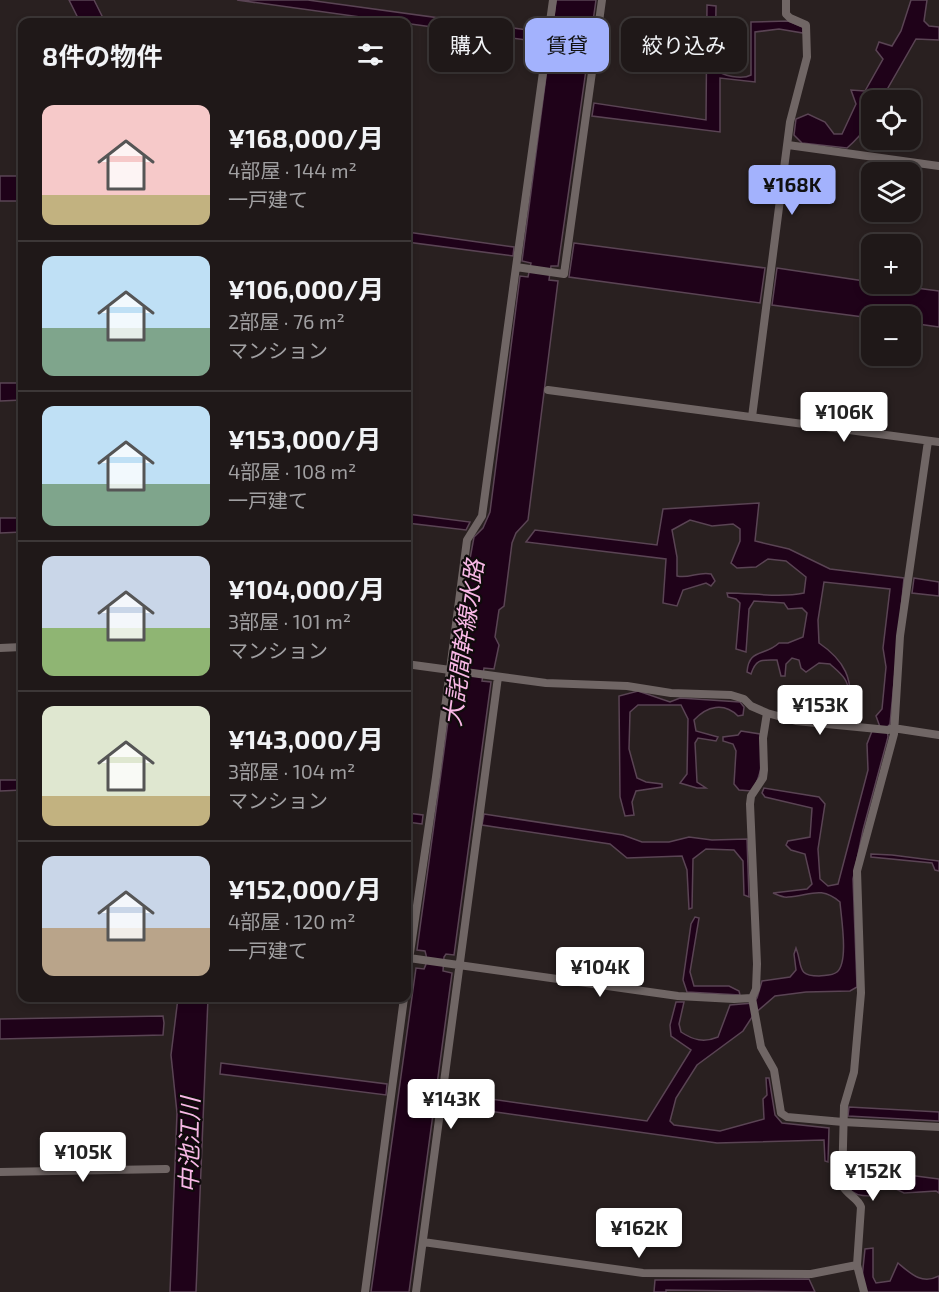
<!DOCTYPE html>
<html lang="ja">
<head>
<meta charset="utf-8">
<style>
  body { margin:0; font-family:"Exo 2","Noto Sans JP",sans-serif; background:#2c2525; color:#f1f3f6; height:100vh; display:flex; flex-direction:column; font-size:22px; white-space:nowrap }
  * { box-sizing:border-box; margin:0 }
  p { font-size:20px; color:#a1a0a2 }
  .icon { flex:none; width:33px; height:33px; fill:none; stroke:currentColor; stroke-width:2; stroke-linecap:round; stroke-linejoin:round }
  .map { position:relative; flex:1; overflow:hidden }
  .side { position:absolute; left:18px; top:18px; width:393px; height:984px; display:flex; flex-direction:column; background:#1f1818; border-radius:12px; box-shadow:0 3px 9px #0003,0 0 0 2px #3c3737 }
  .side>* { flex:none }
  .hud { position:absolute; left:429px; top:18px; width:420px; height:54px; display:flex; gap:12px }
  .buttons { position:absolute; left:861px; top:90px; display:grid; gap:12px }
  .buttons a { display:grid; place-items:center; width:60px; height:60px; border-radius:12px; background:#1f1818; box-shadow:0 3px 9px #0003,0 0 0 2px #3c3737; font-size:30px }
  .price { position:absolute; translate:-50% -51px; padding:0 14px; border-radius:6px; background:#fff; color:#222; font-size:20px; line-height:39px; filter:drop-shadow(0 2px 3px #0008) }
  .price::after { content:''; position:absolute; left:50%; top:36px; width:18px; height:14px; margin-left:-9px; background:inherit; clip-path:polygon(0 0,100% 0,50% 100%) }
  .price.on { background:#a3b2fd; color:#111 }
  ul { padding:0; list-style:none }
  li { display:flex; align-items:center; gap:18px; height:150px; padding:0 24px }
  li+li { border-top:2px solid #3c3737 }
  li span { display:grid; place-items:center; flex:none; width:168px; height:120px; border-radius:12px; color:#555 }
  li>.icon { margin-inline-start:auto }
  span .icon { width:72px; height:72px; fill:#fffc; stroke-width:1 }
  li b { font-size:26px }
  h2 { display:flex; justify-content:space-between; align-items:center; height:72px; padding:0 24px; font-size:26px }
  .pill { padding:0 21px; border-radius:12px; background:#1f1818; box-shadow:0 3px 9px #0003,0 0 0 2px #3c3737; font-size:21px; line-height:54px }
  .pill.on { background:#a3b2fd; color:#111 }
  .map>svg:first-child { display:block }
</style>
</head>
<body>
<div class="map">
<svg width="939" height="1292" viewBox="0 0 939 1292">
  <rect width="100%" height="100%" fill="#292020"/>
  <path fill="#1f0219" stroke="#5a4454" stroke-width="1.5" d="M69 0H94L105 22H80Z
    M237 0H308L542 32 541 42Z
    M556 0H596L558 266H551L549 280 558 281 528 520 516 533 512 543 504 606 499 610 495 637 499 645 494 669 484 668 482 681 491 682 454 955 446 954 444 957 443 971 452 973 409 1292H371L416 968 424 969C427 964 427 957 425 951L417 950 454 677 462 678 464 665 456 663 465 603 462 602 474 537 483 528 490 512 520 276 528 277 531 263 522 261Z
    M911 0H927L924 21 929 26 939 27V40L916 39 881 100H872C871 124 864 133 847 148L802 143 794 135 796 119 808 114 825 122 834 134H842L856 104 851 90 865 91 883 59 876 50 879 42 892 46 901 31Z
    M707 5 716 6 715 69C722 76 742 80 751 75V22L788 21 803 27V33L779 29 755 32V82L720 78V132L592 116 594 103 706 120Z
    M0 176H22V201H0Z
    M407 232 514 247 513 256 407 242Z
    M574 243 765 268 760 303 569 277Z
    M777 268 871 282 872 284H885L939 291V327L911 323 910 316 871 318 772 305Z
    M0 383H22V400L0 401Z
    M759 503 755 541 789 549 830 569 904 578 890 724 887 728 888 737 863 830 853 879 857 987 850 991 806 992 775 996 754 1014 743 1031 697 1065 676 1098 670 1121 674 1125 720 1131 764 1119 763 1099 767 1095 766 1078H769L775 1115 782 1123 829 1128 828 1162 825 1161 824 1140 717 1143 446 1105 448 1093 647 1121 691 1050 671 1036 670 1025 676 1002H684L679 1024 681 1032C693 1040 704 1043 718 1037L730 1005 753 1003 757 998 762 981 790 977 796 970 794 954 796 948C803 966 796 976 819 976 825 975 832 976 837 972 849 962 841 917 840 902 820 885 810 896 788 897 783 898 778 895 773 893L807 889 812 884 805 854 791 850 786 845 788 841 810 837 812 808 765 797 762 793 764 788 819 797 825 804 818 849 820 879 828 886 838 884 868 770 867 744 872 731 880 727 876 716 882 709 886 667 883 648 890 589 824 582 818 620 819 643C844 660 855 680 848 710 845 703 847 701 848 694 850 680 840 673 830 664L819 663 806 672 801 668 799 660 792 658 786 664 785 676H781L777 660C762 660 756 658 751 674L747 672C749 648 764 657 779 643H788L803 637 807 613 802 608 788 609 784 603 754 601 749 609 746 652 736 649 740 603 736 599 728 597 727 593C753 593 779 598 804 593L806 577 786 561 768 559 756 567 737 568 731 563 740 541V529L733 524 712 526 690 520 672 530 677 557V576C689 579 699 571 711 574L715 581 711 586 706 583 683 590 677 606 663 603 666 559 526 542 535 530 657 545 663 509Z
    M407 514 470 522 466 530 407 523Z
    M0 518H22V532L0 533Z
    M914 578 939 582V596L912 593Z
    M638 691 670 702 680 698 740 702 744 707 743 715 738 716C724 702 707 706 694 720L696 731 718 737 716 741 698 738 695 743 697 782 706 788H697L680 783 687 774 688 719 681 705H638L630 712 629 749 637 778 646 782 662 784V787L636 791 632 802 634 815 625 816 620 797 619 696Z
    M741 731 760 734C761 758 765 769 752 791L739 790 734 784 736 751 733 744 723 741V737L738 735Z
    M0 780H22V790L0 791Z
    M407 813 423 815 422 824 407 822Z
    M484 814 623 835 642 842H669L689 837 712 840 747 839 749 897 744 895 743 861 734 850 706 849 693 859 692 908 689 909 687 870 682 856 627 858 610 844 482 825Z
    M871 854 892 855 939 861V871L935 870 932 863 871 857Z
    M695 917 699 918 690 972 694 986H729L739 991 740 995 687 992 683 980 691 924Z
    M178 998H208L196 1292H170L177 1113 171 1055Z
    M163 1016 164 1023 163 1035 0 1039V1019Z
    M221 1063 387 1084 386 1095 220 1074Z
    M849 1107 939 1112V1121L848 1116Z
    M846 1167 939 1179V1193L936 1191 904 1193 890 1186H877L870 1196C848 1196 845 1187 846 1167Z
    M873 1248V1277L876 1283 890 1281 898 1263C911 1274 922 1285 939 1276V1292H867L862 1278 865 1249Z
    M809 1279 815 1292 666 1290V1292H654L655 1280Z"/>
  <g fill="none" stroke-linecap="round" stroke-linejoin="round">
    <path stroke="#706665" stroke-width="8" d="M788 145 939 166
      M516 267 553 0
      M548 390 939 442
      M752 417 790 122 807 57 806 25 790 18 786 14V0
      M0 648 22 647
      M406 664 546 683 627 686 671 693 731 695 744 699 751 706 767 713 796 721 888 730 893 728 939 735
      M767 713 763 738 764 770 763 778 751 796 750 804 757 964 756 989 752 998 761 1047 774 1070 781 1113 787 1117 843 1122 939 1127
      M409 958 678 996 734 999 752 998
      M406 980 436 777 467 540 482 516 516 267 564 274 602 0
      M0 1172 166 1169
      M423 1242 643 1273 811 1274 857 1265
      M365 1292 404 998
      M416 1292 498 677
      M864 1292 857 1265 861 1207C858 1198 847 1195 842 1185L844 1106 854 1072 861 993 857 871 894 734 900 636 928 441"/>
  </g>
  <g text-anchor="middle" stroke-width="4.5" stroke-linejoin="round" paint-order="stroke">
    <g font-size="24" font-style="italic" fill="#f8b8e6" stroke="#0f0b0b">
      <text transform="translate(464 643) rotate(-82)" y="8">大詫間幹線水路</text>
      <text transform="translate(190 1145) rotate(-89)" y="8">中池江川</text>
    </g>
  </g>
</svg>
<div class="buttons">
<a><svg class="icon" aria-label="locate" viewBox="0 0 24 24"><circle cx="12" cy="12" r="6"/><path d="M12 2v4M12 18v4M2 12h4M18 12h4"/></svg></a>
<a><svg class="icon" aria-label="layers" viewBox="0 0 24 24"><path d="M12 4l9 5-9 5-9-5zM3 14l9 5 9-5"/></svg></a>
<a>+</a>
<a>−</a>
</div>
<b class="price on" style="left:792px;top:216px">¥168K</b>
<b class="price" style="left:844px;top:443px">¥106K</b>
<b class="price" style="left:820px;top:736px">¥153K</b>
<b class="price" style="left:600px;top:998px">¥104K</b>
<b class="price" style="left:451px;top:1130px">¥143K</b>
<b class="price" style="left:83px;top:1183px">¥105K</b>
<b class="price" style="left:873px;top:1202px">¥152K</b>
<b class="price" style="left:639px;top:1259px">¥162K</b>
<div class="hud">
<a class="pill">購入</a>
<a class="pill on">賃貸</a>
<a class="pill">絞り込み</a>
</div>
<section class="side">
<h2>8件の物件<svg class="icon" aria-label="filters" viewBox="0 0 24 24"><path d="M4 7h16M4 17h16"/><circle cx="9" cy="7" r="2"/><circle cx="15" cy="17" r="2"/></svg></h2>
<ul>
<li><span style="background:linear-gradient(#f6c9c9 75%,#c2b280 0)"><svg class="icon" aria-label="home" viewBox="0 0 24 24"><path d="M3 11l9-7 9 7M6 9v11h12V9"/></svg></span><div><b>¥168,000/月</b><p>4部屋 · 144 m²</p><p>一戸建て</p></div></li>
<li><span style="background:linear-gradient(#bfe0f5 60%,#7fa58c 0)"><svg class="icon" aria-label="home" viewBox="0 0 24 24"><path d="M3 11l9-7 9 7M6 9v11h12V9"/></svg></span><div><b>¥106,000/月</b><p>2部屋 · 76 m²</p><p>マンション</p></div></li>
<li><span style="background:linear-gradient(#bfe0f5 65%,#7fa58c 0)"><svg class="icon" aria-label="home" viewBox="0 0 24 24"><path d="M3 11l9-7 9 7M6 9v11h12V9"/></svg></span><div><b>¥153,000/月</b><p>4部屋 · 108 m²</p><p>一戸建て</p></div></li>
<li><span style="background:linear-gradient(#c9d6e8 60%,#8fb573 0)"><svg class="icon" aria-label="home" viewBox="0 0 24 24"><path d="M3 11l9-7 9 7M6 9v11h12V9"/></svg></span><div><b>¥104,000/月</b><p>3部屋 · 101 m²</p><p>マンション</p></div></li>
<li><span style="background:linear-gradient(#dfe7d0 75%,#c2b280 0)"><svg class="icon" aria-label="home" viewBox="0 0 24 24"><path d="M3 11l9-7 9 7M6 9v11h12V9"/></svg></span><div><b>¥143,000/月</b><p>3部屋 · 104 m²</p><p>マンション</p></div></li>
<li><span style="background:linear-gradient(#c9d6e8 60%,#b9a48a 0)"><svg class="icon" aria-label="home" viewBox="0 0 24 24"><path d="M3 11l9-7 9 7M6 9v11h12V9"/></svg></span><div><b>¥152,000/月</b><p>4部屋 · 120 m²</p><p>一戸建て</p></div></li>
</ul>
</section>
</div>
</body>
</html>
